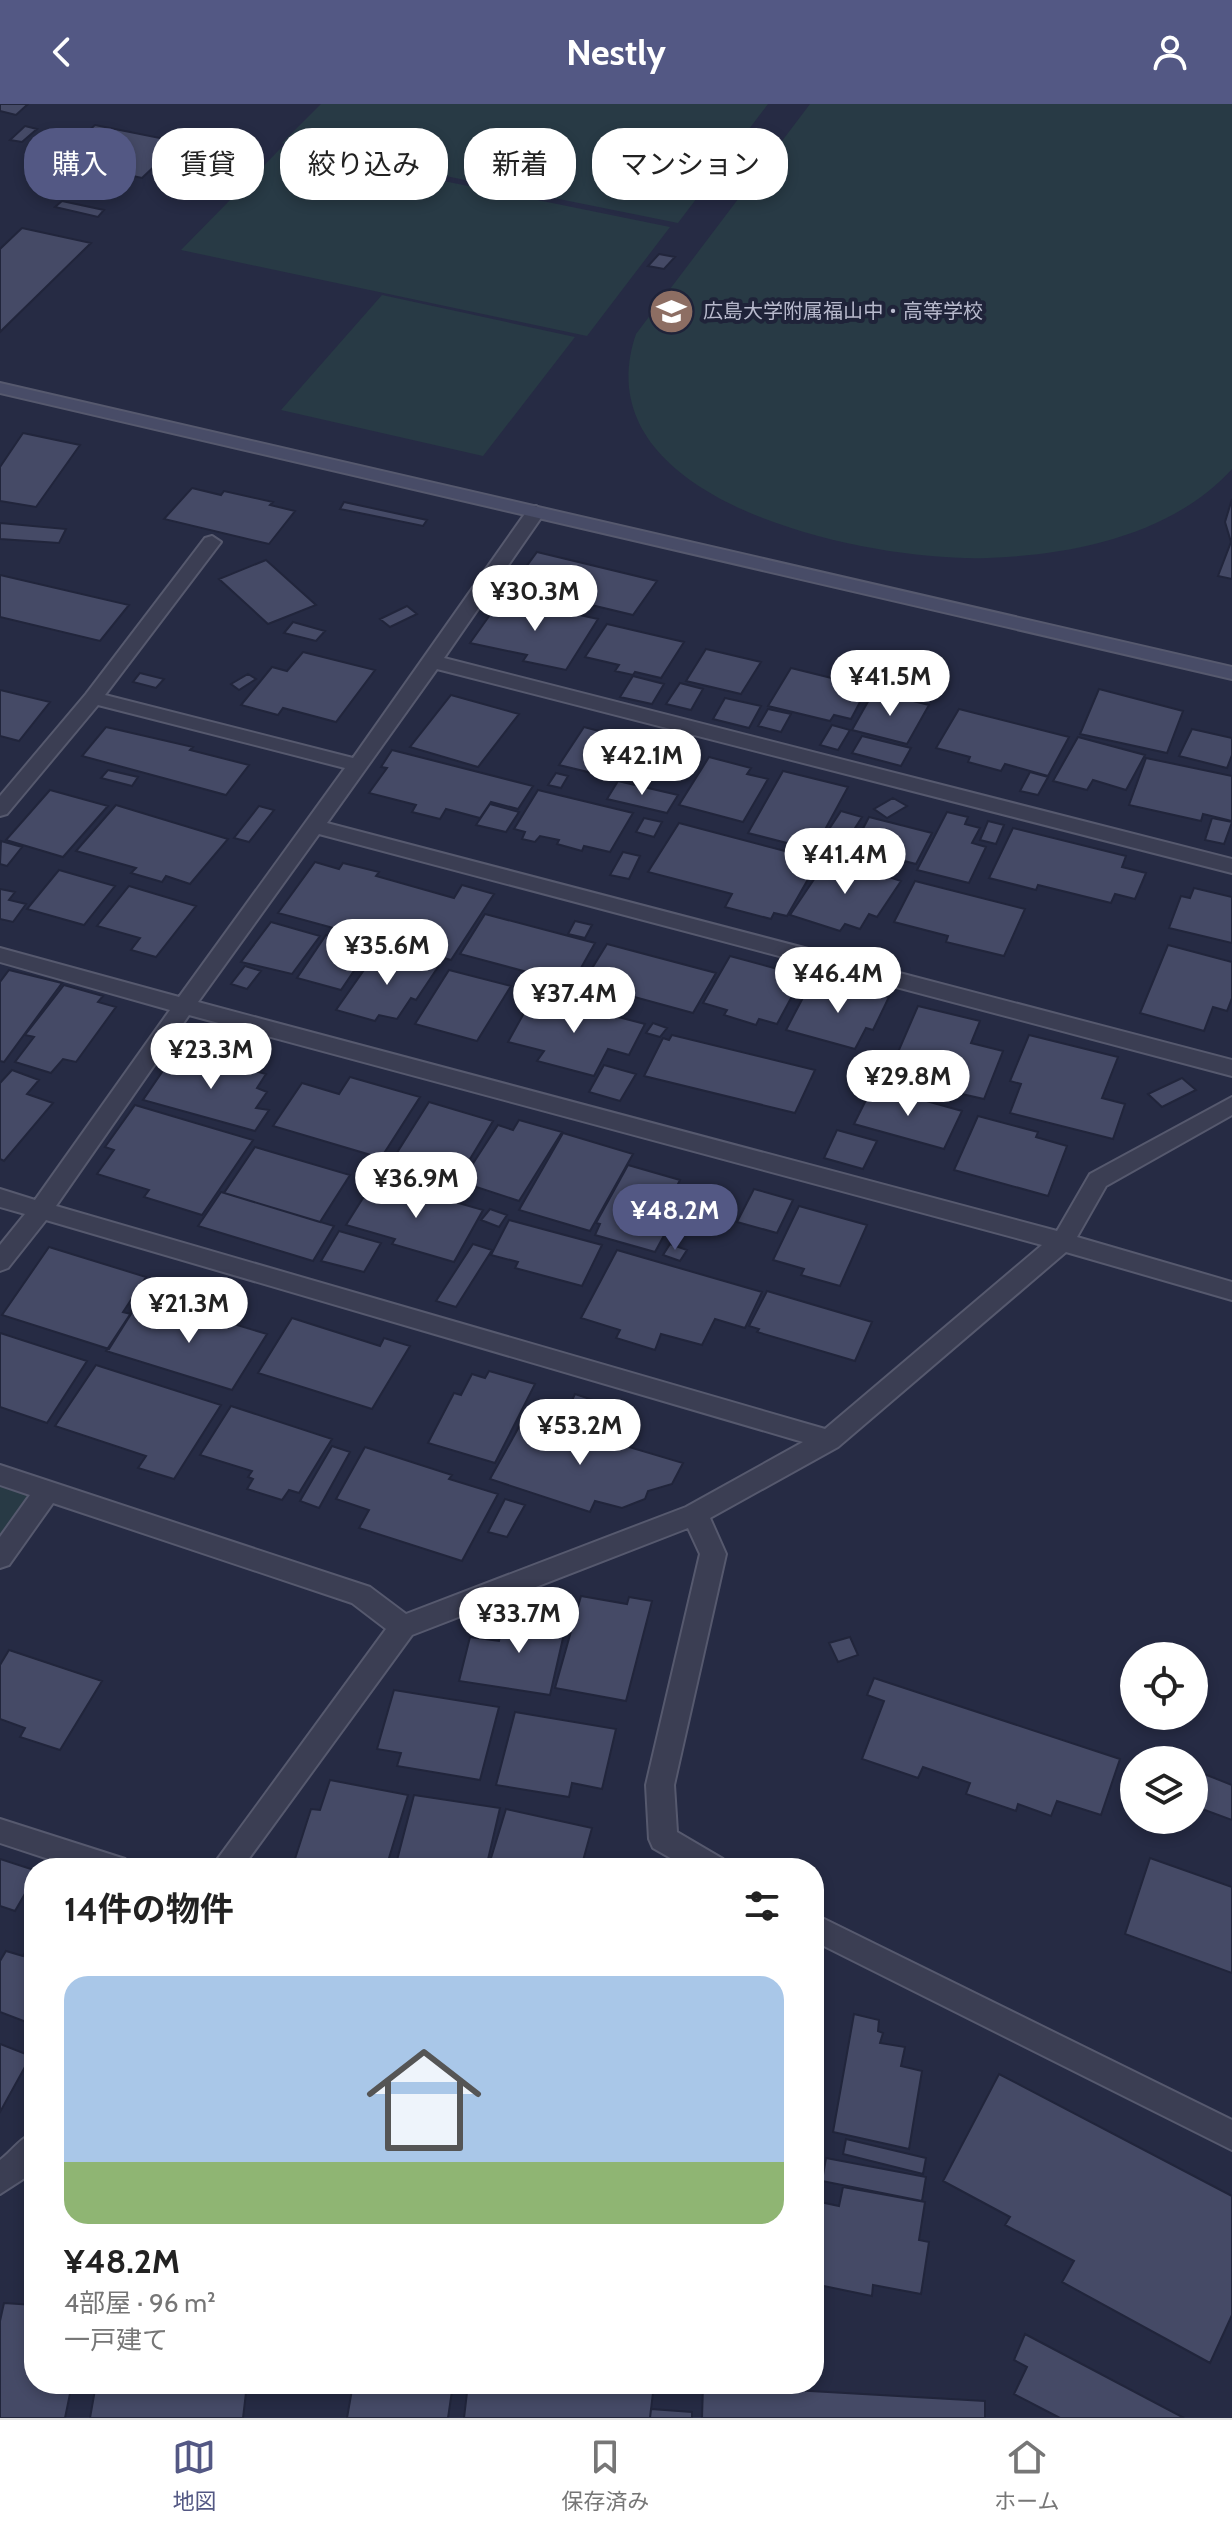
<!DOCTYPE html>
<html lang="ja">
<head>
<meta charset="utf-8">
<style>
  body { margin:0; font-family:Cabin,"Noto Sans JP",sans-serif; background:#f2f2f2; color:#222; height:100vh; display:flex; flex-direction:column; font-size:30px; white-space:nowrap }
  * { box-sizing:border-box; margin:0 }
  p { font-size:26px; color:#767676 }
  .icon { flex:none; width:44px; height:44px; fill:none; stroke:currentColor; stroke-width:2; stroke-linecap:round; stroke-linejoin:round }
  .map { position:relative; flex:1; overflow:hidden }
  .drawer { position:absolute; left:24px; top:1754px; width:800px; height:536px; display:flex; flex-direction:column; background:#fff; border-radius:32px; box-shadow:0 4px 12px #0003 }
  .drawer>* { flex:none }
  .guide { position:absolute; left:24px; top:24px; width:800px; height:72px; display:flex; gap:16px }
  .fabs { position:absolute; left:1120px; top:1538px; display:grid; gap:16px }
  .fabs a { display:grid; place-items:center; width:88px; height:88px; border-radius:50%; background:#fff; box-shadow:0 4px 12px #0003; font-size:40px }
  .price { position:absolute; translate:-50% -68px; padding:0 18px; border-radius:28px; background:#fff; color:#222; font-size:26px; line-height:52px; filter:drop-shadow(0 2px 4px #0008) }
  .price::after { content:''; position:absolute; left:50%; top:48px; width:24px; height:18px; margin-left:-12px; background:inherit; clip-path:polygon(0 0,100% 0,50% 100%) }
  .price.current { background:#535884; color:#fff }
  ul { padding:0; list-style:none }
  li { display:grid; align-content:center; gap:16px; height:424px; padding:0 40px }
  li span { display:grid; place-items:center; height:248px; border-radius:24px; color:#555 }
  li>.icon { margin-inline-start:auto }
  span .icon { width:144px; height:144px; fill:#fffc; stroke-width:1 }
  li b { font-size:34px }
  h2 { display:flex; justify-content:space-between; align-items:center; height:96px; padding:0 40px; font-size:34px }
  .pill { padding:0 28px; border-radius:32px; background:#fff; box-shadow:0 4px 12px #0003; font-size:28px; line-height:72px }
  .pill.current { background:#535884; color:#fff }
  header { display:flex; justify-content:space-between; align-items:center; height:104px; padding:0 40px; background:#535884; color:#fff; font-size:36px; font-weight:800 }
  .menu { display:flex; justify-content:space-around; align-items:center; height:112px; border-top:2px solid #e0e0e0; background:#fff; font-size:22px; color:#767676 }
  .menu a { display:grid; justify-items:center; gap:4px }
  .menu .current { color:#535884 }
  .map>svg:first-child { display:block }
</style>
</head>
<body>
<header><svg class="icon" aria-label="back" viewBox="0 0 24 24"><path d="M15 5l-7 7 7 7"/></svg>Nestly<svg class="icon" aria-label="person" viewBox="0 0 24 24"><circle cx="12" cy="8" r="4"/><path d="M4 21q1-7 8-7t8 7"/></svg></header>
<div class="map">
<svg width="1232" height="2314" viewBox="0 0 1232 2314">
  <rect width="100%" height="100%" fill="#262b44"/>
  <path fill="#283a45" d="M321 0H768L678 119 282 39Z
    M810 0H1232V365C1172 431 1073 451 987 454 871 458 578 400 636 230Z
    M281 44 670 123 587 232 181 146Z
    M382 191 575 233 483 352 281 306Z
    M0 1377 38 1389 0 1443Z"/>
  <path fill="#454a66" stroke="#21253b" stroke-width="2" d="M0 0H28L16 11 0 7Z
    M95 21 180 38 142 74 56 56Z
    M25 22 37 25 22 38 10 36Z
    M62 97 104 106 98 113 55 103Z
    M22 124 91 139 0 228V145Z
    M659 150 675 153 664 165 648 162Z
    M23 329 80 341 36 403 0 397V363Z
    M192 384 221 391 224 387 273 398 270 401 295 407 269 440 164 415Z
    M1232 395V475L1218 472 1231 438 1225 418Z
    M344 398 427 416 423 422 340 405Z
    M0 419 66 425 59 439 0 435Z
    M537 448 657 477 633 511 512 482Z
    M266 456 316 501 268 520 219 475Z
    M0 471 129 501 100 537 0 513Z
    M502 494 598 515 566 566 523 557 527 551 470 539Z
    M407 502 417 510 390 523 380 515Z
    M293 518 325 527 316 537 284 529Z
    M607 520 684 538 661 574 635 568 633 571 615 567 619 561 585 553Z
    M706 545 761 558 741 590 686 577Z
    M303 548 375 566 336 618 283 604 278 611 241 601 272 563 287 567Z
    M791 564 868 583 851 615 834 611 830 617 768 602Z
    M140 569 164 575 156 584 133 578Z
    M248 570 256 575 239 586 231 580Z
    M633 572 664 580 652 600 620 593Z
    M680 579 703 585 691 606 666 600Z
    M1099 585 1183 607 1167 649 1080 630Z
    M0 586 50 598 19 637 0 632Z
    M874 587 929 601 907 640 852 626Z
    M451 591 519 610 478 663 410 643Z
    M725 594 761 602 749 624 713 615Z
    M768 605 791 610 781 628 758 622Z
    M959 605 1069 633 1048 672 1005 660 1001 667 968 658 970 653 936 644Z
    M832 621 850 626 838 646 820 641Z
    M106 623 193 643 190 646 249 661 226 691 82 652Z
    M584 623 614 631 616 626 642 633 637 640 668 647 646 682 559 661Z
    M1192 625 1232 634V651L1227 664 1179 652Z
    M862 632 911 644 901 662 852 649Z
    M1078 633 1145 651 1126 686 1093 676 1087 686 1053 677Z
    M392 646 533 682 518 705 491 698 480 714 446 705 440 715 412 708 416 701 369 689 387 664 381 663Z
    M709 653 751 664 747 670 768 675 743 718 679 701Z
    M1146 654 1232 672V717L1203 710 1201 717 1129 701Z
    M108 666 138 673 132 682 101 674Z
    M783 667 848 683 814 746 748 729Z
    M1030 668 1048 673 1038 691 1020 687Z
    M556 669 568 672 561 684 548 681Z
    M618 677 678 691 667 709 607 695Z
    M50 686 108 702 63 753 6 736Z
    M538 686 633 709 610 748 584 742 582 747 557 740 559 736 540 732 535 738 522 735 525 728 514 725Z
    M893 694 907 702 887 714 874 705Z
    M490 700 519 708 506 728 476 721Z
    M116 701 228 735 190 780 166 772 162 778 131 769 136 764 76 747Z
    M259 702 274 706 249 738 234 734Z
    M841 707 862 713 838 751 816 745Z
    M947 708 968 713 965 720 980 724 972 739 986 743 969 779 917 766Z
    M869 713 932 729 916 760 853 744Z
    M644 714 662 718 654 733 636 728Z
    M1212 714 1232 718 1224 740 1205 736Z
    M988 717 1004 721 996 740 980 736Z
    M679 719 819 756 787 812 774 809 771 815 725 803 732 790 648 768Z
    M1013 724 1126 752 1122 763 1146 769 1135 795 1115 790 1111 799 1038 781 1036 786 989 774Z
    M1 737 22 743 7 762 0 760Z
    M623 748 640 752 629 775 610 771Z
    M829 753 901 777 877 813 869 810 860 825 845 820 840 827 790 811Z
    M315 758 339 765 343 759 379 768 376 772 454 794 462 781 494 790 451 856 278 809Z
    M59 766 115 782 84 821 27 805Z
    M915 777 1025 805 1004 852 946 838 948 832 894 818Z
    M129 782 196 802 156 853 131 846 140 834 97 822Z
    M1194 784 1232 793V839L1169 824 1181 792 1190 794Z
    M0 785 15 788 9 796 26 800 13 818 0 815Z
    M485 810 595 839 572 880 460 850Z
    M575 817 592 821 585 834 568 830Z
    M271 818 320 832 292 870 241 858Z
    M326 831 370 843 341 886 297 874Z
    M607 840 716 869 693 909 583 879Z
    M1168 841 1232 858V894L1227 907 1213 903 1204 927 1140 909Z
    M378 846 438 863 416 896 411 894 397 915 379 911 375 917 336 906Z
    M730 852 803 872 777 920 759 915 756 921 724 911 727 906 703 899Z
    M245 862 261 867 247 885 231 880Z
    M9 866 62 879 4 958 0 957V878Z
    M449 866 511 882 477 937 415 920Z
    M64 881 103 892 98 898 116 903 76 958 63 955 51 969 15 958 34 933 25 931Z
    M844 881 889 893 873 926 866 924 855 945 786 926 807 886 824 890 828 883 842 887Z
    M534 891 645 920 629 951 608 945 594 972 537 957 544 947 508 938Z
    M918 902 980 917 971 939 1003 947 984 995 935 984 939 973 892 962Z
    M653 919 667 924 660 933 646 929Z
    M672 931 815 966 795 1009 644 972 663 934 669 936Z
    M1029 931 1118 953 1102 994 1125 1000 1113 1035 1010 1009 1021 980 1010 977Z
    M173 952 195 958 200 952 266 970 257 984 267 988 256 1004 269 1006 255 1027 143 996Z
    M604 961 636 970 620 997 589 988Z
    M12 966 39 976 27 990 53 999 4 1057 0 1055V979Z
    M350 973 420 993 381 1054 273 1022 302 979 339 990Z
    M1182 974 1196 986 1162 1003 1148 990Z
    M873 982 962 1007 944 1045 854 1020Z
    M429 998 493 1017 453 1083 388 1063Z
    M135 1001 253 1036 202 1111 144 1093 149 1086 97 1070 114 1046 105 1043Z
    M978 1012 1038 1028 1036 1033 1067 1042 1048 1092 954 1066Z
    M519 1016 562 1028 519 1097 461 1078 498 1021 513 1026Z
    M837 1026 877 1037 863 1065 824 1054Z
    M563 1029 633 1050 590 1127 519 1106Z
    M255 1043 350 1071 320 1118 224 1089Z
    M628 1061 680 1076 674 1088 686 1091 655 1148 595 1131 600 1120 596 1119Z
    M375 1075 483 1106 454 1158 392 1140 395 1135 346 1121Z
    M754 1085 793 1096 777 1129 737 1118Z
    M221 1088 334 1122 313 1157 198 1122Z
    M799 1102 867 1121 840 1182 801 1171 804 1165 773 1156Z
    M490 1105 507 1111 499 1123 481 1116Z
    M509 1116 602 1141 582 1182 515 1164 518 1158 491 1151Z
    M339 1127 381 1139 364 1168 321 1157Z
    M473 1140 492 1146 456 1203 436 1197Z
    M670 1140 687 1146 680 1157 663 1151Z
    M49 1143 146 1173 123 1208 131 1210 109 1245 2 1211Z
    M617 1146 762 1188 745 1224 715 1215 702 1241 661 1230 655 1246 616 1234 620 1226 581 1214Z
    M767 1187 872 1218 855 1257 757 1228 759 1225 749 1222Z
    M174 1202 267 1230 232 1286 106 1247 133 1206 150 1212 153 1207 167 1211Z
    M292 1214 380 1242 384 1234 410 1242 372 1305 258 1269Z
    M0 1229 87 1257 47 1319 0 1303Z
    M96 1261 221 1301 174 1375 138 1364 146 1352 55 1322Z
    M489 1267 535 1280 495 1359 428 1339 454 1289 461 1291 472 1270 485 1274Z
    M575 1290 599 1298 586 1324 562 1317Z
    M231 1302 332 1335 299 1389 289 1386 282 1396 247 1385 253 1375 248 1373 252 1367 200 1351Z
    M525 1312 683 1359 672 1380 648 1387 645 1395 622 1404 595 1397 590 1408 490 1375Z
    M332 1342 350 1348 319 1404 300 1397Z
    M365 1343 452 1371 449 1375 498 1390 462 1457 359 1424 369 1406 336 1395Z
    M505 1395 525 1401 507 1433 488 1428Z
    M581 1492 627 1500 629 1493 652 1497 626 1597 555 1584Z
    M558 1498 571 1499 550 1591 459 1577 470 1533 499 1537 503 1518 526 1522 528 1511 555 1515Z
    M850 1533 858 1551 838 1558 829 1539Z
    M9 1546 102 1577 60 1646 20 1633 25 1624 0 1615V1561Z
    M874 1574 1120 1655 1101 1711 1057 1697 1051 1712 1018 1700 1016 1707 966 1690 970 1679 923 1663 918 1674 862 1655 884 1597 867 1591Z
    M394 1586 499 1603 480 1676 397 1662 401 1649 377 1645Z
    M515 1608 616 1625 602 1685 572 1679 569 1693 496 1681Z
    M1194 1666 1232 1681V1716L1194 1702Z
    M330 1676 408 1691 386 1764H322L294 1758 311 1705 320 1706Z
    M414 1691 500 1704 486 1764H395Z
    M506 1705 592 1724 581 1764H488Z
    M1150 1754 1232 1783V1869L1125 1830Z
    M0 1755 34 1766V1774L15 1807 0 1802Z
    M34 1833V1921L0 1908V1857L6 1847 23 1852Z
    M854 1910 879 1916 878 1927 883 1929 880 1939 905 1943 901 1962 922 1967 909 2045 833 2028Z
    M0 1940 31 1952 0 2008Z
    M999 1970 1232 2092V2211L1210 2259 1062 2178 1074 2157 1005 2121 1010 2113 943 2077Z
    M846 2035 926 2054 923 2070 843 2050Z
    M826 2054 926 2073 922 2097 822 2077Z
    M843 2083 925 2098 919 2136 929 2138 921 2190 873 2181 872 2192 814 2180V2134L820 2098 839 2102Z
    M4 2199 34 2201V2280H72L65 2314H0V2217Z
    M1025 2230 1184 2314H1060L1014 2290 1027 2263 1014 2256Z
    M96 2280H247L243 2314H90Z
    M353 2280H453L448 2314H347Z
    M468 2280H654L650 2314H464Z
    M703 2281 985 2297V2314H702Z
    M651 2305 692 2308V2314H650Z"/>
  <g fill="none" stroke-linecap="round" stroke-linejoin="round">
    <defs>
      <path id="street" d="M536 402 545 408 444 554 1232 755V769L437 565 327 719 1232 956V972L319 730 198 898 1057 1127 1090 1070 1232 993V1011L1106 1082 1077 1133 1232 1178V1196L1066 1148 838 1343 710 1414 726 1450 674 1681 677 1728 723 1755 727 1764H688L653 1744 649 1735 646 1681 700 1450 688 1424 412 1531 242 1764H211L386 1525 352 1499 53 1399 9 1461 0 1464V1433L30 1391 0 1381V1361L370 1483 406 1510 686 1403 803 1338 46 1116 8 1164 0 1167V1141L25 1110 0 1103V1085L35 1096 170 906 0 858V844L179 893 345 664 98 601 7 710 0 712V692L86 590 205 434 212 432 221 438 105 591 353 654 529 404ZM189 911 1042 1141 825 1325 56 1102Z
        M0 1715 125 1755 129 1764H76L0 1739Z
        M814 1810 1232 2016V2046L814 1837Z
        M34 2029V2068L0 2090V2056C12 2047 20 2034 34 2029Z"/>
      <path id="secondary" d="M0 279 1232 563V575L0 289Z"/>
    </defs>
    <use href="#street" stroke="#56596e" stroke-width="4"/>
    <use href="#secondary" stroke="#56596e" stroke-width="4"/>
    <use href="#street" fill="#3b3e53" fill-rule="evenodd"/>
    <use href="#secondary" fill="#484c67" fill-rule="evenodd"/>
  </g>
  <defs>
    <symbol id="school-disc" viewBox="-11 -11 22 22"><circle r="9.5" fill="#8d6e63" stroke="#1f2339"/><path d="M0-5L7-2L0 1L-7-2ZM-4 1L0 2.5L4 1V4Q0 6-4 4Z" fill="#fff"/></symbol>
  </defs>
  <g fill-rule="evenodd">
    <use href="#school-disc" x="646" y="182" width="51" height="51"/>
  </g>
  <g text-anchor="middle" stroke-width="8" stroke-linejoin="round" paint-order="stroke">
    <g font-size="20" fill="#b8bacd" stroke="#1f2339" text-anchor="start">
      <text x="703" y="214">広島大学附属福山中・高等学校</text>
    </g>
  </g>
</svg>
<div class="fabs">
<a><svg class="icon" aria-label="locate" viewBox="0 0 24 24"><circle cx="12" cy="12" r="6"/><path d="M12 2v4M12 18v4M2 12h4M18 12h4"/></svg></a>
<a><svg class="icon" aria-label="layers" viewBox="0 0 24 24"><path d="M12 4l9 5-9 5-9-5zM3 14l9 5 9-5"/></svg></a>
</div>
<b class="price" style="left:535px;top:529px">¥30.3M</b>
<b class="price" style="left:890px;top:614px">¥41.5M</b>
<b class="price" style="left:642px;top:693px">¥42.1M</b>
<b class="price" style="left:845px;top:792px">¥41.4M</b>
<b class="price" style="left:387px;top:883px">¥35.6M</b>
<b class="price" style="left:838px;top:911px">¥46.4M</b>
<b class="price" style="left:574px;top:931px">¥37.4M</b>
<b class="price" style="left:211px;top:987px">¥23.3M</b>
<b class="price" style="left:908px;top:1014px">¥29.8M</b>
<b class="price" style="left:416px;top:1116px">¥36.9M</b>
<b class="price current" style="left:675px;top:1148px">¥48.2M</b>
<b class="price" style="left:189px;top:1241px">¥21.3M</b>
<b class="price" style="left:580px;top:1363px">¥53.2M</b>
<b class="price" style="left:519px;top:1551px">¥33.7M</b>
<div class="guide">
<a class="pill current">購入</a>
<a class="pill">賃貸</a>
<a class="pill">絞り込み</a>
<a class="pill">新着</a>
<a class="pill">マンション</a>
</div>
<section class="drawer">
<h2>14件の物件<svg class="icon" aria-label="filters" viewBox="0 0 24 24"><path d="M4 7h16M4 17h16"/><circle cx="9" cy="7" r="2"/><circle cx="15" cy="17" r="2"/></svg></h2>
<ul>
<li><span style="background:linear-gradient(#a9c7e8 75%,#8fb573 0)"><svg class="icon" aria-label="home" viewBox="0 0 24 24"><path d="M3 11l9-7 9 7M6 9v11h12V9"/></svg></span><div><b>¥48.2M</b><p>4部屋 · 96 m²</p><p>一戸建て</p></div></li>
</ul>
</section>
</div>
<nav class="menu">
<a class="current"><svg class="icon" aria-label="map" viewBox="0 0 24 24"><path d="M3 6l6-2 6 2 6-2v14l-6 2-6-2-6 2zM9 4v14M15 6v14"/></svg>地図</a>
<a><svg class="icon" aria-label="saved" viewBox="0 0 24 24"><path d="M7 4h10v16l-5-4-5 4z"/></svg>保存済み</a>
<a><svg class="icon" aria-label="home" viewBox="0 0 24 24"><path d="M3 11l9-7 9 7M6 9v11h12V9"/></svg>ホーム</a>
</nav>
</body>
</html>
